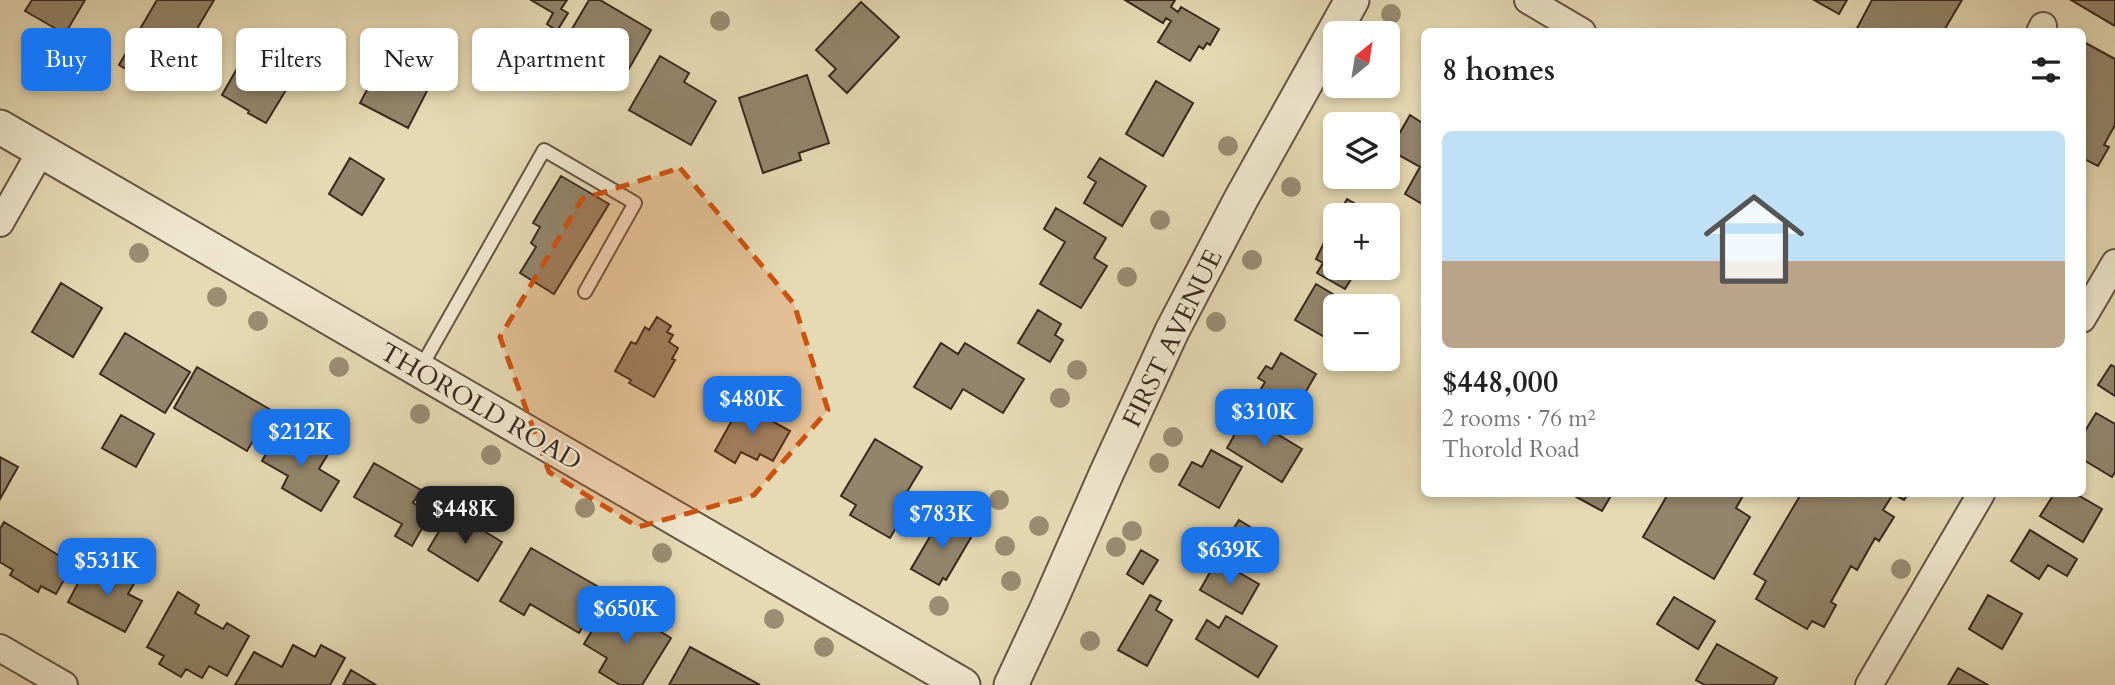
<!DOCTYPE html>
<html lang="en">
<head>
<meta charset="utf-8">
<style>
  body { margin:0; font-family:Cardo,serif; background:#f6f6f6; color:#222; height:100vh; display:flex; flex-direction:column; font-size:26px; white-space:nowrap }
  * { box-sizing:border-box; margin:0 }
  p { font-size:23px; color:#767676 }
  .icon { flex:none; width:38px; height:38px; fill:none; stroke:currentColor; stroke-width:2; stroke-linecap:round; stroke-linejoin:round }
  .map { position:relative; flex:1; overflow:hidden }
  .details { position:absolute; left:1421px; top:28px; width:665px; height:469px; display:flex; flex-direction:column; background:#fff; border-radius:10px; box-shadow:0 4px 10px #0003 }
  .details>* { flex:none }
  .guide { position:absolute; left:21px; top:28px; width:665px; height:63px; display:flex; gap:14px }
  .needle { width:46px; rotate:30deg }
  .tools { position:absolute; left:1323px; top:21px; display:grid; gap:14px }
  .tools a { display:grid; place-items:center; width:77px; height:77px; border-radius:10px; background:#fff; box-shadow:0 4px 10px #0003; font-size:35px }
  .price { position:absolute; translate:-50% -60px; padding:0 16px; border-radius:14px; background:#1a73e8; color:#fff; font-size:23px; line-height:46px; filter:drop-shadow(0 2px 4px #0008) }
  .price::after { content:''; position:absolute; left:50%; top:42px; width:21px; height:16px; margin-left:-10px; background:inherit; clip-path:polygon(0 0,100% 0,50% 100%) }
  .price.selected { background:#222; color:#fff }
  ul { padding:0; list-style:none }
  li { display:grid; align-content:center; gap:14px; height:371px; padding:0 21px }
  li+li { border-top:2px solid #e0e0e0 }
  li span { display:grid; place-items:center; height:217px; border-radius:10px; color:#555 }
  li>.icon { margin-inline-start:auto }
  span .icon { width:126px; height:126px; fill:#fffc; stroke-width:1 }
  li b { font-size:30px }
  h2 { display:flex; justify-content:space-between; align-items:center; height:84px; padding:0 21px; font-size:30px }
  .pill { padding:0 24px; border-radius:10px; background:#fff; box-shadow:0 4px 10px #0003; font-size:24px; line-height:63px }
  .pill.selected { background:#1a73e8; color:#fff }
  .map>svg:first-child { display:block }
</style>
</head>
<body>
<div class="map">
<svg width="2115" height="685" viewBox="0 0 2115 685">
  <rect width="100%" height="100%" fill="#e6dab4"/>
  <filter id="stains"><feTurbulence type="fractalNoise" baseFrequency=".00286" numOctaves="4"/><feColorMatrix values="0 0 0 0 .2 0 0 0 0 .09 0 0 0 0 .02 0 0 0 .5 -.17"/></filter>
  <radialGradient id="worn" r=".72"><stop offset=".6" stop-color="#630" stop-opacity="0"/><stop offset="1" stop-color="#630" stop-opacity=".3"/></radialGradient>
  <path fill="#93856c" stroke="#3a281f" stroke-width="2" d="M32 0H85L65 34 25 11Z
    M157 0H214L161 90 119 65Z
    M531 0H567L561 9 568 13 557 31 547 24 553 13Z
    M589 0H600L651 30 622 81 562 46Z
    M1125 0H1175L1171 7 1178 12 1181 7 1219 29 1210 45 1207 43 1203 49 1199 46 1190 61 1158 42 1171 21 1166 18 1163 23Z
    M1814 0H1847L1839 14Z
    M1872 0H1962L1943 32H1855Z
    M2071 0H2115V26Z
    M861 2 899 37 847 93 829 76 836 69 816 50Z
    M2082 41 2115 59V125L2104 145 2109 147 2098 166 2082 158Z
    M250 46 289 69 283 81 289 85 266 123 248 113 249 111 222 95Z
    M660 56 689 73 684 82 716 101 691 145 629 110Z
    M379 67 427 91 408 128 360 103Z
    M807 75 829 143 799 153 801 160 763 173 739 98Z
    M1156 81 1193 103 1163 156 1126 134Z
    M1410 115 1424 124V205L1405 194 1420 167 1390 150Z
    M350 158 384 179 362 215 329 194Z
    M1100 158 1146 186 1122 226 1084 203 1096 182 1088 177Z
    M561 176 609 204 554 294 520 273 536 247 531 243 540 227 533 223Z
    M1347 199 1375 215H1338Z
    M1056 208 1106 238 1094 258 1107 266 1081 308 1040 284 1065 242 1044 229Z
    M1335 220V268H1358L1345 289 1317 273 1323 263 1316 259Z
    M61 283 102 308 73 357 32 332Z
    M1316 284 1353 306H1335V343L1295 320Z
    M1038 310 1061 324 1055 335 1063 340 1050 362 1018 343Z
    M657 317 671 326 667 332 673 335 669 342 678 348 672 359 675 360 654 397 629 383 631 380 615 371 631 342 636 344 645 327 649 330Z
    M125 333 190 372 165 413 100 374Z
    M941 343 958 354 965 343 1024 379 1003 413 963 389 951 409 914 387Z
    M1281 353 1316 374 1290 419 1255 399 1265 382 1258 378 1266 366 1272 369Z
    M2111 365 2115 367V396L2098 385Z
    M197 367 271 410 247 451 174 408Z
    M741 404 790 431 773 461 760 454 757 460 741 452 735 463 715 451Z
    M2096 413 2115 424V472L2112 477 2082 459V436Z
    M121 415 154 434 136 467 102 448Z
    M1246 415 1302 449 1282 482 1227 448Z
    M281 427 328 454 319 469 339 481 321 511 282 488 288 476 262 461Z
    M875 439 922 467 899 505 907 509 890 538 850 515 856 505 841 496Z
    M1211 450 1242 467 1219 508 1179 485 1192 462 1202 467Z
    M0 457 18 467 0 499Z
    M374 463 421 490 413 503 431 513 412 546 395 536 402 524 354 497Z
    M1571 494H1612L1602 511Z
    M1668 494H1744L1736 508 1750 517 1714 579 1643 537Z
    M1801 494H1908L1904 500 1893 494 1883 510 1894 517 1879 541 1875 538 1857 570 1851 566 1831 602 1836 605 1824 627 1812 621 1807 629 1756 599 1766 581 1754 574Z
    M2054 494H2076L2102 509 2083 542 2040 516Z
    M451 511 502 542 478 581 428 550Z
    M942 516 973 534 946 580 943 578 939 585 911 569Z
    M1239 520 1268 538 1250 567 1221 549Z
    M4 522 73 564 56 594 41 586 38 592 10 575 13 570 0 562V529Z
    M2030 530 2077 559 2067 576 2048 565 2039 579 2011 561Z
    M531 548 604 590 579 633 530 604 524 615 500 601Z
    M1141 550 1158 560 1143 584 1127 574Z
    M1217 560 1259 584 1242 614 1200 590Z
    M86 568 108 580 113 570 135 582 128 594 142 601 125 632 68 602Z
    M178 592 199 605 195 613 223 629 227 623 249 636 227 676 209 666 202 678 186 669 181 677 159 664 164 656 147 647Z
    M1150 595 1161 601 1156 610 1172 620 1147 666 1118 650Z
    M1988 595 2022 614 2002 649 1969 629Z
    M1674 597 1715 621 1698 649 1657 624Z
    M610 601 671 638 642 685H620L599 672 607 658 584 644Z
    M1226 616 1277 646 1258 677 1196 639 1207 620 1219 628Z
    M1717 644 1777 678 1773 685H1705L1696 680Z
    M293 645 315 657 321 645 345 658 330 685H235L254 652 282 667Z
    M690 647 760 685H669Z
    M1958 668 1988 685H1948Z
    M351 670 376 685H343Z"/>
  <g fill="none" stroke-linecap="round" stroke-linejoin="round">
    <defs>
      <path id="service" d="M420 369 544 150 635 203 585 292"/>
      <path id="minor" d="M1528 0 1582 32
        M2040 32 2043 26
        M0 223 41 151
        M2082 319 2115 263
        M0 648 64 685
        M1869 685 1981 494"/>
      <path id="tertiary" d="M0 127 963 685
        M1011 685 1048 606 1107 472 1172 331 1241 199 1352 0"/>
    </defs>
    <use href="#service" stroke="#655444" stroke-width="16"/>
    <use href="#minor" stroke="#655444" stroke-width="30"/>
    <use href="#tertiary" stroke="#655444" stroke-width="37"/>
    <use href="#service" stroke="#efe7ce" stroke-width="12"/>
    <use href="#minor" stroke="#efe7ce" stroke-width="26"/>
    <use href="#tertiary" stroke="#efe7ce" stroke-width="33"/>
  </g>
  <g fill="#9b8c73">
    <circle cx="1391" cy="14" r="10"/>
    <circle cx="720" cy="21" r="10"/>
    <circle cx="1228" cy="146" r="10"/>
    <circle cx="1291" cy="187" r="10"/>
    <circle cx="1160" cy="220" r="10"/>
    <circle cx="139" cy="253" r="10"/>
    <circle cx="1252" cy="260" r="10"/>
    <circle cx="1127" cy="277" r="10"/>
    <circle cx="217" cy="297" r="10"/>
    <circle cx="258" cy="321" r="10"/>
    <circle cx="1216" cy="322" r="10"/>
    <circle cx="339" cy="367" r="10"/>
    <circle cx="1077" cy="370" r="10"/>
    <circle cx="1060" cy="398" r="10"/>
    <circle cx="420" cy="414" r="10"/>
    <circle cx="1173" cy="437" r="10"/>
    <circle cx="491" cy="455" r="10"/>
    <circle cx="1159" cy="463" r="10"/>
    <circle cx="999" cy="500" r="10"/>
    <circle cx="585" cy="508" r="10"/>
    <circle cx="1039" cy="526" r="10"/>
    <circle cx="1132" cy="531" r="10"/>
    <circle cx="1005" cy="546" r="10"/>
    <circle cx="1116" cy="547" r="10"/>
    <circle cx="662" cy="553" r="10"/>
    <circle cx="1901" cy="569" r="10"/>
    <circle cx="1011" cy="581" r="10"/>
    <circle cx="939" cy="606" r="10"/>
    <circle cx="774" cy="619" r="10"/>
    <circle cx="1090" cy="641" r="10"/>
    <circle cx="824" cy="647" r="10"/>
  </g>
  <path fill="#ce520f" fill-opacity="0.2" stroke="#ce520f" stroke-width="5" stroke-dasharray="14 9" stroke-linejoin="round" d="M680 168 794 304 828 410 754 495 638 527 549 472 500 337 582 199Z"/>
  <g text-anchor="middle" stroke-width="5" stroke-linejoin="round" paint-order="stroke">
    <g font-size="26" fill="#3a281f" stroke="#efe7ce">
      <text transform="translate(1172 338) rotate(-64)" y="9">FIRST AVENUE</text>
      <text transform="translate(481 406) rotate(30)" y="9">THOROLD ROAD</text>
    </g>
  </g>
  <rect width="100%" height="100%" filter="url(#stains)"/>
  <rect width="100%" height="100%" fill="url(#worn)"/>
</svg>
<div class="tools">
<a><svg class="needle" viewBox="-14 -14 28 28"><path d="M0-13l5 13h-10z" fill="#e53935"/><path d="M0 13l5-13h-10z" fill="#767676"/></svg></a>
<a><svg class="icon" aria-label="layers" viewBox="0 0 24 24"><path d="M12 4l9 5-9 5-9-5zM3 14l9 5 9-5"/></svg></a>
<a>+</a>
<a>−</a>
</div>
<b class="price" style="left:752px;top:436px">$480K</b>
<b class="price" style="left:1264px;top:449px">$310K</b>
<b class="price" style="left:301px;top:469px">$212K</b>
<b class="price selected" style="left:465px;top:546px">$448K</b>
<b class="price" style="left:942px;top:551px">$783K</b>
<b class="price" style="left:1230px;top:587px">$639K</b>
<b class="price" style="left:107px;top:598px">$531K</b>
<b class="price" style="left:626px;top:646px">$650K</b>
<div class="guide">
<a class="pill selected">Buy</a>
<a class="pill">Rent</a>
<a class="pill">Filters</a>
<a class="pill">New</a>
<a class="pill">Apartment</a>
</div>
<section class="details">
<h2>8 homes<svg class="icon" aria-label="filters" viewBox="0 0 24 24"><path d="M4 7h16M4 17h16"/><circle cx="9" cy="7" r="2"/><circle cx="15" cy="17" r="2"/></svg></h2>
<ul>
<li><span style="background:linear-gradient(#bfe0f5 60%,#b9a48a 0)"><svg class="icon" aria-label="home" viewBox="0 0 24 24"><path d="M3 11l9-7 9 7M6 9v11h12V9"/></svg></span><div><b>$448,000</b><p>2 rooms · 76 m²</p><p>Thorold Road</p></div></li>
</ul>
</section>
</div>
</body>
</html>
